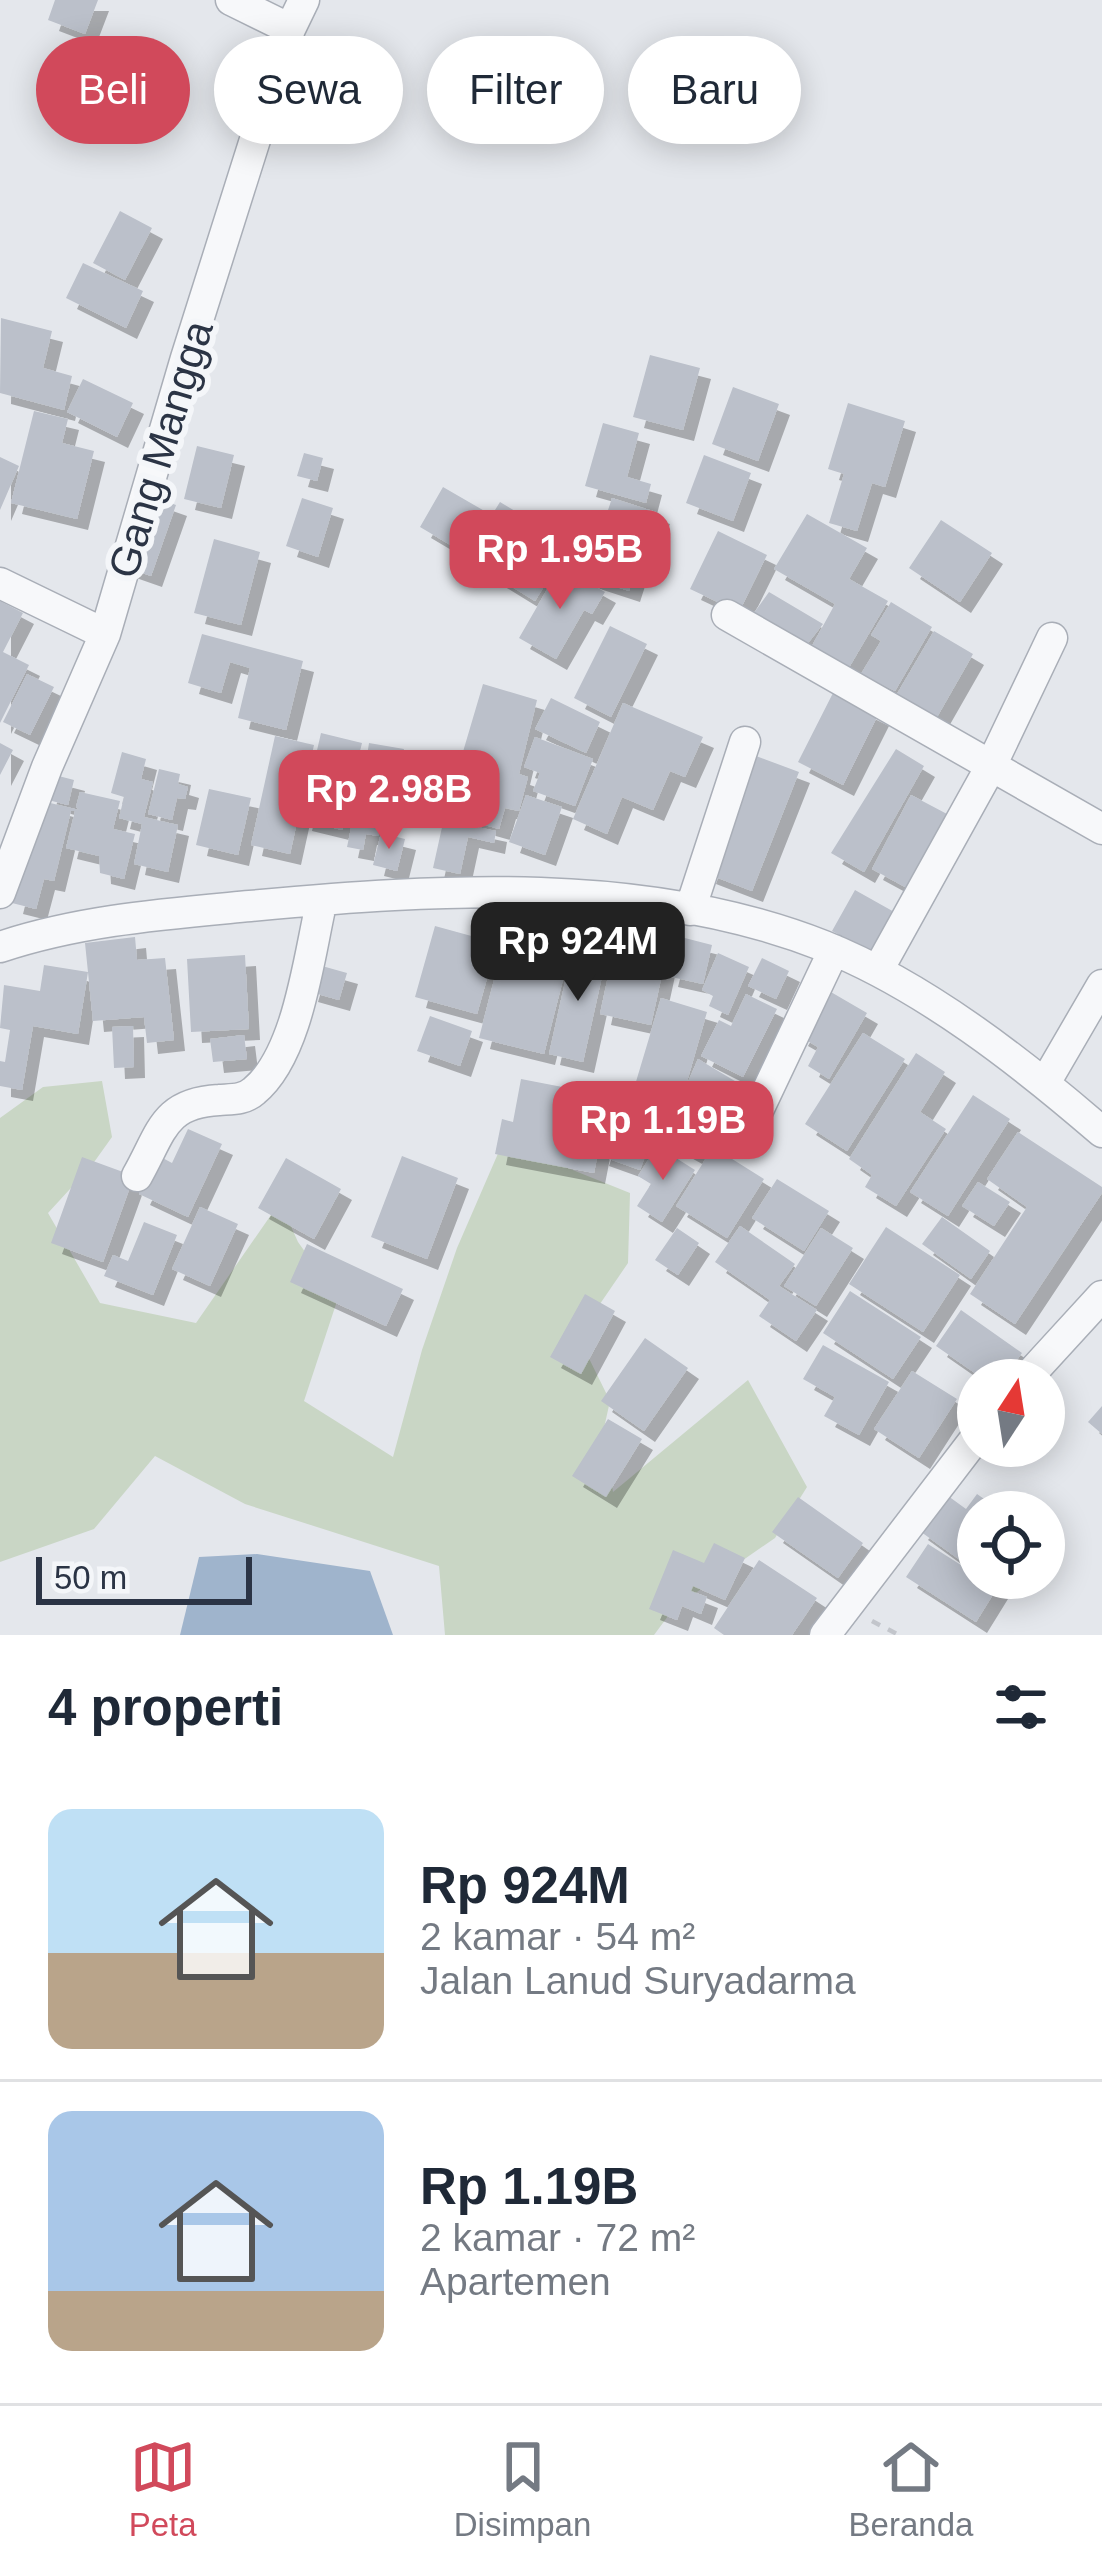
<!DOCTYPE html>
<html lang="id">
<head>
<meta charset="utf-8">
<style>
  body { margin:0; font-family:Helvetica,sans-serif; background:#f2f2f3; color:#1f2937; height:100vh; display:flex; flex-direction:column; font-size:45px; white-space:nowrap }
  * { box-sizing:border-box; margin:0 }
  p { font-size:39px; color:#747a83 }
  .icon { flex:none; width:66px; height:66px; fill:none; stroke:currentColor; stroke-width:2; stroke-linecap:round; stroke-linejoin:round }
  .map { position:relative; height:1635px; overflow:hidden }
  .side { display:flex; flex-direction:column; background:#fff; flex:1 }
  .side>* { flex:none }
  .hud { position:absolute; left:36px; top:36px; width:1032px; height:108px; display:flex; gap:24px }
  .needle { width:78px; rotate:12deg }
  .fabs { position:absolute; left:957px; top:1359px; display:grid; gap:24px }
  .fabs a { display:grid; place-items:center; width:108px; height:108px; border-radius:50%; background:#fff; box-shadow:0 6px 30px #0003; font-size:60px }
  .scale { position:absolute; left:36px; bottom:30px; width:216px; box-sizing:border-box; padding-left:12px; border:6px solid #2b3445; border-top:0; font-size:33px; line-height:42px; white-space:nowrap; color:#2b3445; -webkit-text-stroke:9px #f4f6f9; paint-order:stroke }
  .price { position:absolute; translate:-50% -102px; padding:0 27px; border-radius:24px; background:#d1495b; color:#fff; font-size:39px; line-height:78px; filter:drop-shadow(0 3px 6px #0008) }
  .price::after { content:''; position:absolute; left:50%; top:72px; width:36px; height:27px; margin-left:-18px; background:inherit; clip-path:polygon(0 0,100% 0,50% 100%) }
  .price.active { background:#222; color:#fff }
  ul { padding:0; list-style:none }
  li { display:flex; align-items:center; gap:36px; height:300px; padding:0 48px }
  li+li { border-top:3px solid #e0e1e3 }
  li span { display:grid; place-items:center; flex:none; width:336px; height:240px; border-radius:24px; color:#555 }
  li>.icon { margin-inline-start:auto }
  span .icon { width:144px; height:144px; fill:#fffc; stroke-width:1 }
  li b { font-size:51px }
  h2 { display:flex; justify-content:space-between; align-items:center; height:144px; padding:0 48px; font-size:51px }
  .chip { padding:0 42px; border-radius:54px; background:#fff; box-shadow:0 6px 30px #0003; font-size:42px; line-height:108px }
  .chip.active { background:#d1495b; color:#fff }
  .tab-bar { display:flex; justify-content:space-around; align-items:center; height:168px; border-top:3px solid #e0e1e3; background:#fff; font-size:33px; color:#747a83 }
  .tab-bar a { display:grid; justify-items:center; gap:6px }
  .tab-bar .active { color:#d1495b }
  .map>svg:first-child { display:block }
</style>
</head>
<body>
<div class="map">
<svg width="1102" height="1635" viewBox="0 0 1102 1635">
  <defs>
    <filter id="shadow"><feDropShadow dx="11" dy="11" stdDeviation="0" flood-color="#0004"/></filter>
  </defs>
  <rect width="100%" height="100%" fill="#e4e7ec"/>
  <path fill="#c9d6c5" d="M102 1081 112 1137 92 1165 48 1213 100 1303 196 1323 280 1202 298 1242 338 1298 304 1401 393 1457 422 1350 457 1248 503 1142 630 1193 628 1263 578 1336 610 1401 604 1428 613 1492 748 1380 807 1487 775 1538 674 1608 654 1635H445L439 1566 245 1504 155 1456 94 1529 0 1562V1118L43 1087Z"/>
  <path fill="#9fb4cc" d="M257 1554 370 1571 393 1635H180L199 1557Z"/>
  <path fill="#bbc0ca" filter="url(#shadow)" d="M55 0H98L85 34 48 20Z
    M120 211 152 228 125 280 93 263Z
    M83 263 143 291 126 328 66 298Z
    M1 318 52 331 43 368 72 376 64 410 0 393Z
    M650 355 700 368 683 430 633 417Z
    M83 379 133 403 117 437 67 412Z
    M733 387 779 404 758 461 712 444Z
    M848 403 905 421 885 487 872 483 857 531 829 523 844 474 828 469Z
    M34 411 68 419 62 443 94 451 77 519 11 503Z
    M603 423 639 433 627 477 651 484 646 503 585 486Z
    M197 446 234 455 221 508 184 499Z
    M304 453 323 458 317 481 297 476Z
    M704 455 751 473 733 521 686 503Z
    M0 457 19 466 0 510Z
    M443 487 488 513 464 553 420 527Z
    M136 491 176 505 151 576 111 562Z
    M302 498 333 508 318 557 286 546Z
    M612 498 659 513 644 560 628 555 624 565 636 569 629 591 586 577Z
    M500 502 570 544 535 601 465 558Z
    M807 514 867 548 849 579 888 601 844 676 807 655 835 604 774 569Z
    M941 520 992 553 960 602 909 568Z
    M718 531 767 555 739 612 690 589Z
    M214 539 260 552 241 625 194 613Z
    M560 567 605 592 592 614 584 610 556 659 519 638Z
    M769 592 823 624 797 657 746 624Z
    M0 601 23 613 3 652 29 665 0 723Z
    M891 602 932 627 895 691 861 674 881 641 871 635Z
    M610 626 647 644 611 717 574 698Z
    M934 631 973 654 937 717 897 694Z
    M202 634 303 661 286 730 238 718 250 668 230 662 221 693 188 683Z
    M27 674 54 687 30 735 3 722Z
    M483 684 537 700 519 774 528 777 519 811 505 808 499 829 467 820 474 795H470L463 824 496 831 494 843 468 837 460 874 433 868 450 791 465 794 452 789Z
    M833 693 878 715 843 785 798 762Z
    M551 698 600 722 586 753 535 729Z
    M623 703 703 737 685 777 670 771 653 810 622 797 607 834 573 819Z
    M321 733 362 743 359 755 367 756 369 743 404 749 400 769 410 771 407 787 388 784 378 836 366 834 363 850 347 847 351 828 344 827 348 810 342 830 301 820Z
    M275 736 314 745 290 854 251 845Z
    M535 737 593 759 575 806 533 791 540 773 524 767Z
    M0 743 13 750 0 775Z
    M896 749 924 766 864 872 831 853Z
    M122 752 146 759 141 779 153 782 144 817 178 825 168 872 134 864 142 824 119 818 124 797 111 793Z
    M748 753 799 772 752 891 705 873Z
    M159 769 180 774 178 784 188 787 185 799 177 798 172 820 148 814Z
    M51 774 74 780 68 805 44 799Z
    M209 789 251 798 238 855 196 845Z
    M80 792 120 801 113 829 135 834 124 879 100 873 99 856 66 848 75 811H71L54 881 44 879 36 909 12 903 38 800 79 810 76 807Z
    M526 795 562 807 545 855 509 842Z
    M911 795 947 814 907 888 872 869Z
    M381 833 405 839 397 871 373 865Z
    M855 890 896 913 874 954 832 931Z
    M621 915 652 922 648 942 668 947 651 1025 600 1014Z
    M435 926 497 943 477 1014 415 997Z
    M677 936 712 945 703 984 667 976Z
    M135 937 137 960 165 958 174 1040 147 1043 144 1017 93 1021 85 943Z
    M573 946 607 954 583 1062 549 1054Z
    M502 949 567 964 544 1054 479 1038Z
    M718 953 749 967 728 1015 709 1006 713 996 702 990Z
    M245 955 249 1029 191 1032 187 959Z
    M762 958 789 971 776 999 748 986Z
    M315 964 347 973 339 1000 307 991Z
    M44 965 88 972 78 1034 33 1026 22 1090 0 1086V1061L5 1062 10 1030 0 1028 4 985 40 991Z
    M824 988 867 1013 829 1079 808 1066 818 1047 797 1035Z
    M746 994 777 1009 743 1077 701 1056 719 1020 731 1026Z
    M661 998 707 1012 682 1099 635 1085Z
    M430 1016 472 1031 460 1066 417 1051Z
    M133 1026 134 1067 114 1068 112 1027Z
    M863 1033 905 1059 847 1151 805 1124Z
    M244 1035 247 1059 213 1062 210 1039Z
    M916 1053 945 1072 920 1112 946 1129 896 1206 865 1187 872 1175 849 1159Z
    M698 1059 745 1087 726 1115 696 1099 700 1090 688 1082Z
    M521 1079 583 1091 575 1132 601 1137 594 1173 495 1154 502 1119 513 1122Z
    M973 1095 1010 1119 948 1216 910 1192Z
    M687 1101 724 1121 702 1159 666 1139Z
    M599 1103 657 1124 640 1170 598 1155 606 1131 590 1125Z
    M188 1129 222 1144 188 1217 139 1194 157 1155 172 1163Z
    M1018 1132 1102 1187V1193L1015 1324 970 1294 1027 1207 987 1179Z
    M657 1146 695 1170 662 1222 637 1206 651 1184 638 1176Z
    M713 1147 764 1179 727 1238 676 1206Z
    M402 1156 458 1178 427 1259 371 1237Z
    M82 1157 134 1176 103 1262 51 1243Z
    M286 1158 341 1189 314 1239 258 1208Z
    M777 1179 829 1211 804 1251 752 1218Z
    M978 1182 1010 1202 994 1226 962 1206Z
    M200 1207 238 1224 210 1286 172 1269Z
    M942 1217 990 1251 971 1279 922 1244Z
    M144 1222 177 1235 153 1295 104 1276 113 1255 128 1261Z
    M740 1226 795 1264 779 1286 817 1310 796 1341 759 1316 770 1300 715 1262Z
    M886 1227 960 1275 923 1332 849 1284Z
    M677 1228 699 1243 678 1275 655 1260Z
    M821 1228 853 1248 816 1306 784 1286Z
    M307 1244 403 1289 386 1326 290 1282Z
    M850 1291 921 1337 893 1379 823 1333Z
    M585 1294 615 1311 581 1374 550 1357Z
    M961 1310 1022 1353 1002 1380H985L936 1346Z
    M645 1338 688 1368 644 1431 601 1401Z
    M823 1345 889 1382 859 1435 824 1416 835 1397 803 1379Z
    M912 1371 957 1399 919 1458 874 1429Z
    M1102 1406V1434L1088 1422Z
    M608 1419 642 1439 606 1497 572 1476Z
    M944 1493 966 1509 977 1494 1003 1512H978V1573L917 1529Z
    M798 1497 863 1543 838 1578 772 1532Z
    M714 1543 745 1558 725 1600 693 1586 691 1591 707 1597 701 1614 682 1606 677 1620 649 1609 673 1550 704 1563Z
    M928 1544 997 1588 976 1622 906 1577Z
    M759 1560 817 1598 792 1635H724L714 1628Z"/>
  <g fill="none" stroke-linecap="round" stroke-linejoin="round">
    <defs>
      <path id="minor" d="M231 0 290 29
        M0 583 105 634
        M727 615 1102 829
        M0 893 47 767 105 634 186 358 290 29 304 0
        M690 910 745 742
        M0 947C81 920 165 914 250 906 439 889 644 875 824 946 924 986 1021 1062 1102 1132
        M878 970 990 768 1052 638
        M1045 1083 1102 985
        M744 1140 834 950
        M137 1176C162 1132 163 1103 219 1100 232 1099 244 1100 254 1091 299 1054 309 954 322 900
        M1025 1380 1102 1296
        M825 1635 978 1435"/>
    </defs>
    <use href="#minor" stroke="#a9aeb7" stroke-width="33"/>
    <path stroke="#c2c5cb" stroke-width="4.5" stroke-dasharray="9 9" stroke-linecap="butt" d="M872 1621 899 1635"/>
    <use href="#minor" stroke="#f7f8fa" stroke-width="30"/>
  </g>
  <g text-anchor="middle" stroke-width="12" stroke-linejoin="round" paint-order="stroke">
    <g font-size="42" fill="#2b3445" stroke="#f4f6f9">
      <text transform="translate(160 449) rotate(-73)" y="15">Gang Mangga</text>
    </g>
  </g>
</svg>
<div class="fabs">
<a><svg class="needle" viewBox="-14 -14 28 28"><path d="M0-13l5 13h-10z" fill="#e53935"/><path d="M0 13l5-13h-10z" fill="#747a83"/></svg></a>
<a><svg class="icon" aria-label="locate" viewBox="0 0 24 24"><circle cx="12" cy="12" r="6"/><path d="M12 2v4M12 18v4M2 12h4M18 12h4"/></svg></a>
</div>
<div class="scale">50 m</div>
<b class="price" style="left:560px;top:612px">Rp 1.95B</b>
<b class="price" style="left:389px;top:852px">Rp 2.98B</b>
<b class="price active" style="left:578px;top:1004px">Rp 924M</b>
<b class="price" style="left:663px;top:1183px">Rp 1.19B</b>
<div class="hud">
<a class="chip active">Beli</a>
<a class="chip">Sewa</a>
<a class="chip">Filter</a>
<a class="chip">Baru</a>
</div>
</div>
<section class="side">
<h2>4 properti<svg class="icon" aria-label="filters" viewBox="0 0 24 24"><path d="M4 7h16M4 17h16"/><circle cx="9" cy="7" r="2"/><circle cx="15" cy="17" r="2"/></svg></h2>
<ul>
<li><span style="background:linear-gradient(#bfe0f5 60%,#b9a48a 0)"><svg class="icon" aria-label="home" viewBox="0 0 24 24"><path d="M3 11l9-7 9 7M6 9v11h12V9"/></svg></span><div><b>Rp 924M</b><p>2 kamar · 54 m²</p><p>Jalan Lanud Suryadarma</p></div></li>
<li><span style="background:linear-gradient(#a9c7e8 75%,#b9a48a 0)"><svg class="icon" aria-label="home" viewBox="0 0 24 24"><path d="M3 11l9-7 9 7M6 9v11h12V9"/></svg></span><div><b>Rp 1.19B</b><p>2 kamar · 72 m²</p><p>Apartemen</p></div></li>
</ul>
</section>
<nav class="tab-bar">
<a class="active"><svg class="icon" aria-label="map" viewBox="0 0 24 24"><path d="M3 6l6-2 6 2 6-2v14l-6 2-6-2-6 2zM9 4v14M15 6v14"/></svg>Peta</a>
<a><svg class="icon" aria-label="saved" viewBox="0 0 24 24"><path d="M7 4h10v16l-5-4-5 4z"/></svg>Disimpan</a>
<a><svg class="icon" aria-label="home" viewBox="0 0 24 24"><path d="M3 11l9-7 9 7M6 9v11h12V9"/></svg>Beranda</a>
</nav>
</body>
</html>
